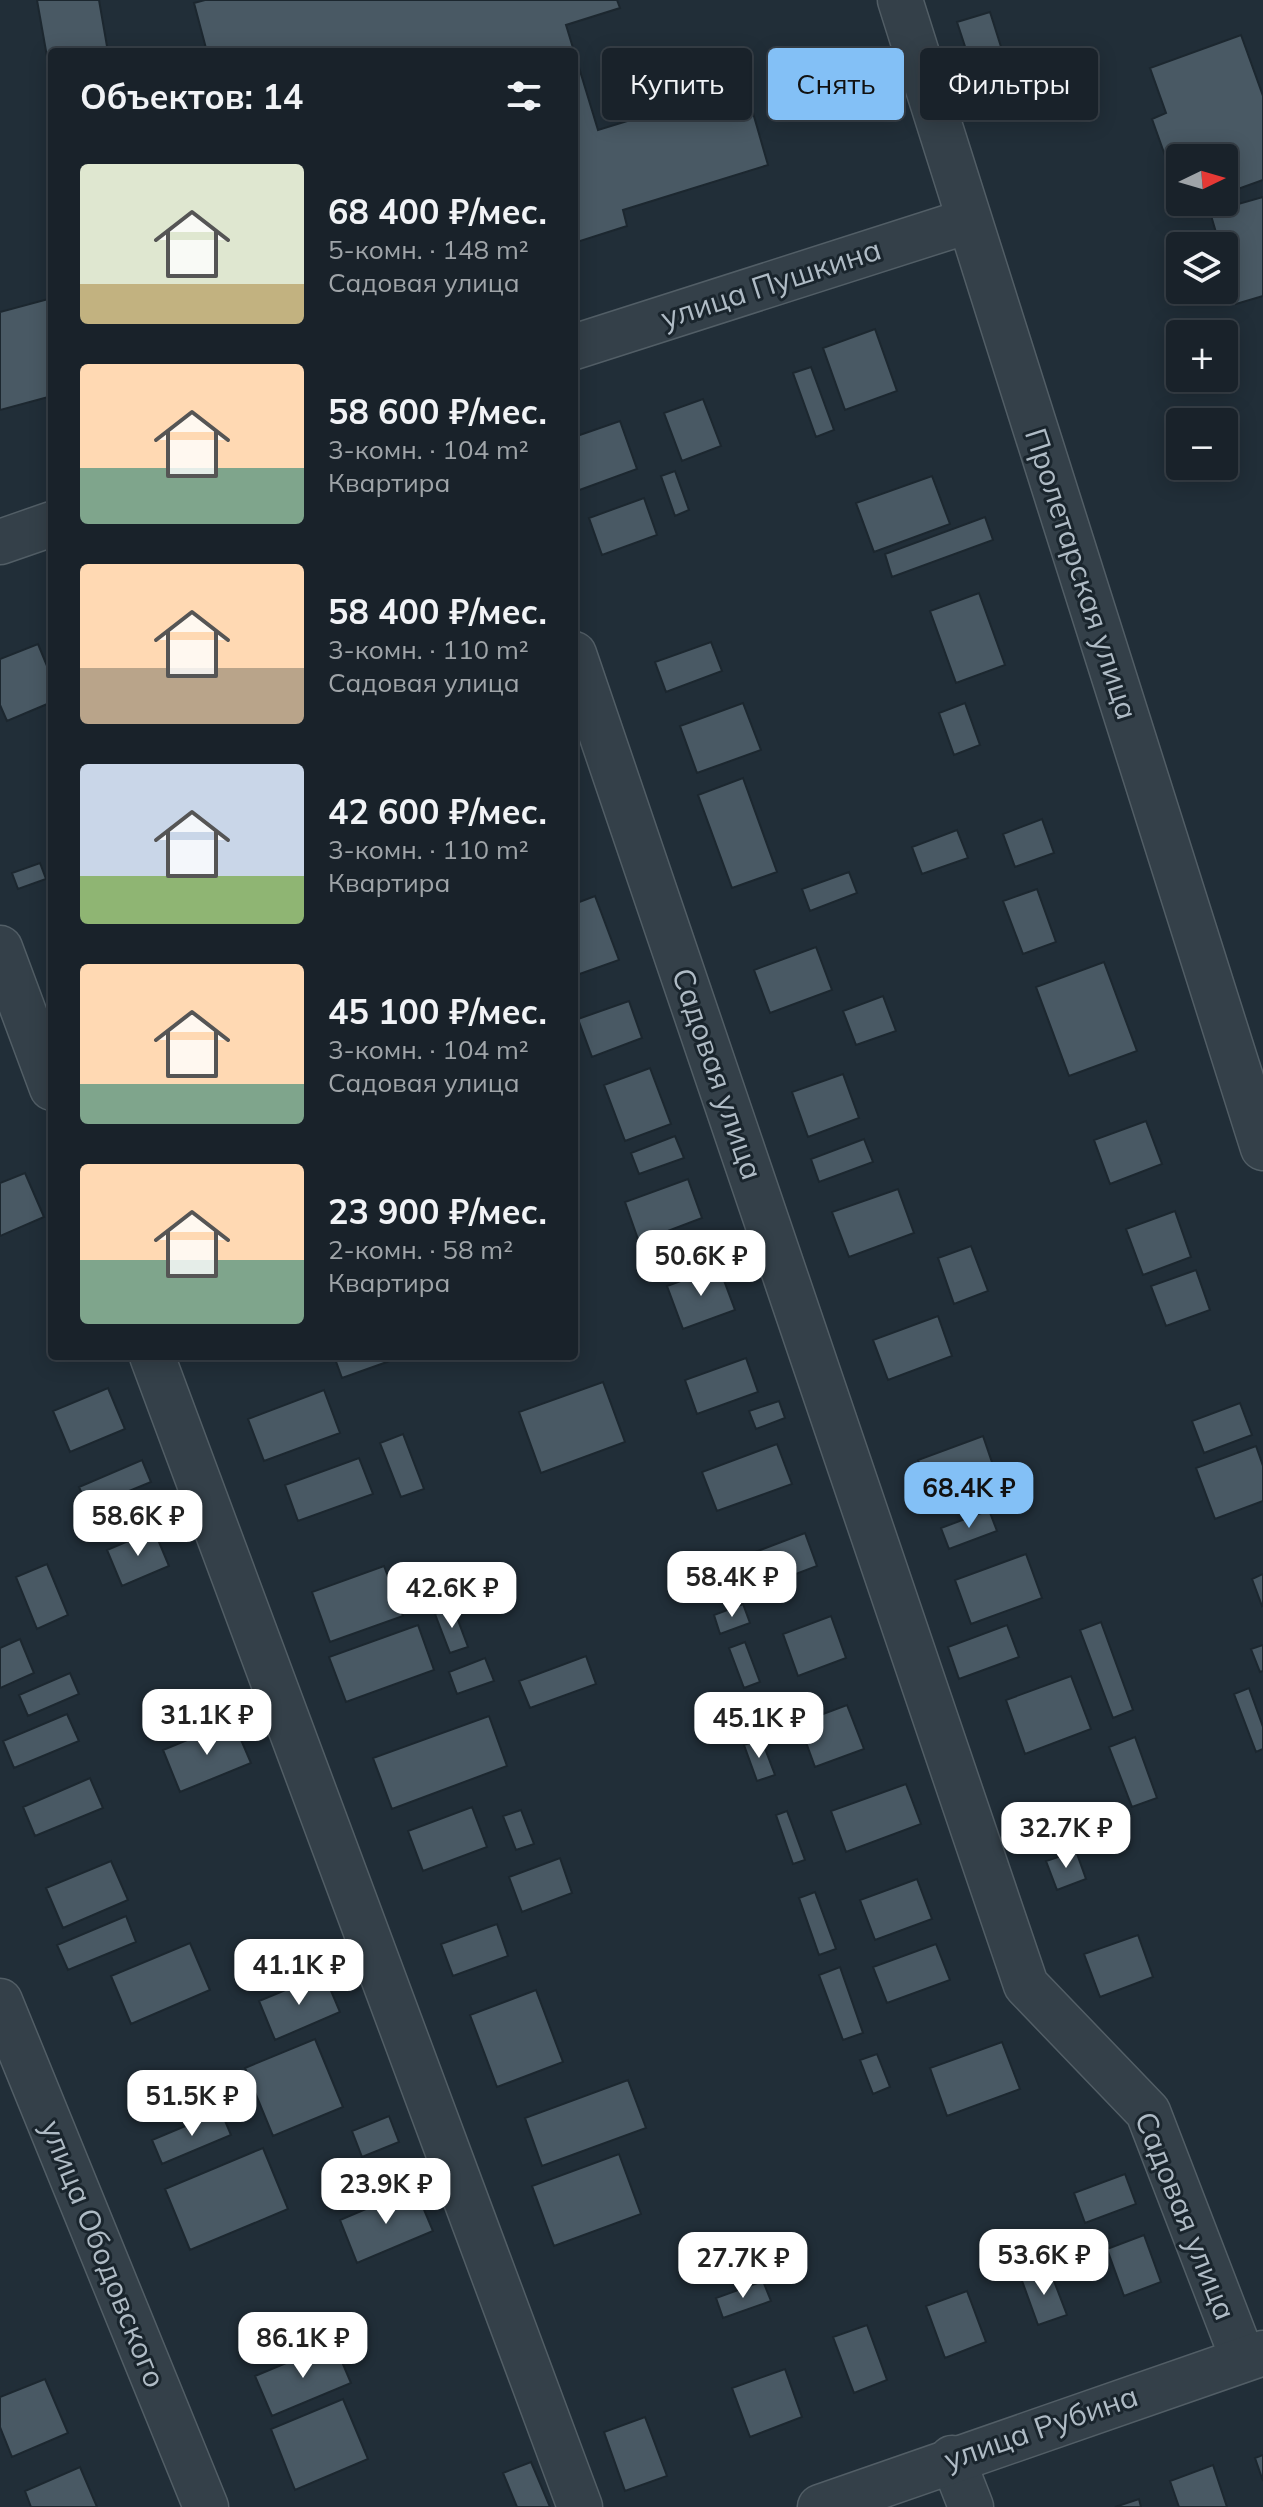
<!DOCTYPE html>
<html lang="ru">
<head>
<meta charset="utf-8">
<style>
  body { margin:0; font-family:Mulish,sans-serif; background:#222a32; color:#f1f3f6; height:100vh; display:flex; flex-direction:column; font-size:30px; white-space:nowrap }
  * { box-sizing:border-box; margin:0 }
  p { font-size:26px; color:#9fa4a8 }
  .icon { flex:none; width:44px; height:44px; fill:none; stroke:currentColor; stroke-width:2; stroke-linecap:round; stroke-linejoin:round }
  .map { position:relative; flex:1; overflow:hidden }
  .details { position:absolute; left:48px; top:48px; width:530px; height:1312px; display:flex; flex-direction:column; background:#19222a; border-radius:8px; box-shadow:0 4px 20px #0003,0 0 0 2px #373f47 }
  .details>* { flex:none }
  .top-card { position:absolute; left:602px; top:48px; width:540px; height:72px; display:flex; gap:16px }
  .needle { width:52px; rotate:85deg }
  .fabs { position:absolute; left:1166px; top:144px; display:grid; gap:16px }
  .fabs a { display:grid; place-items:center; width:72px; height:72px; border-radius:8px; background:#19222a; box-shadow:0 4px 20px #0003,0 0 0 2px #373f47; font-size:40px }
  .price { position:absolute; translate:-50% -68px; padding:0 18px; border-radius:16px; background:#fff; color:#222; font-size:26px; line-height:52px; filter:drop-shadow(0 2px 4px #0008) }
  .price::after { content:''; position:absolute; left:50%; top:48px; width:24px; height:18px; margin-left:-12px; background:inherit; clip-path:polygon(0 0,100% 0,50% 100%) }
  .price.on { background:#83c0f6; color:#111 }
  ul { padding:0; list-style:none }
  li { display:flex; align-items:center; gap:24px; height:200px; padding:0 32px }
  li span { display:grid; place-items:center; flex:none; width:224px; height:160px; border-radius:8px; color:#555 }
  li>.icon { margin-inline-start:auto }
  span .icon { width:96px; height:96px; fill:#fffc; stroke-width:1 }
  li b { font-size:34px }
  h2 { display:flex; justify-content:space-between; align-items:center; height:96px; padding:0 32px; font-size:34px }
  .pill { padding:0 28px; border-radius:8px; background:#19222a; box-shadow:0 4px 20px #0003,0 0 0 2px #373f47; font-size:28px; line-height:72px }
  .pill.on { background:#83c0f6; color:#111 }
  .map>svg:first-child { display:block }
</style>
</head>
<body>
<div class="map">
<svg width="1263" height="2507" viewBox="0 0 1263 2507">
  <rect width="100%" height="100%" fill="#212e38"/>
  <path fill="#495964" stroke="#1c272f" stroke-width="2" d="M37 0H99L108 52H52V85Z
    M205 0H617L620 8 566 25 598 130 745 85 768 165 623 210 627 226 574 243V52H207L194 3Z
    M990 12 1008 69 976 80 957 22Z
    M1241 35 1263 96V180L1224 194V158H1180V175L1173 178 1152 119 1166 113 1150 68Z
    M1263 197V296L1236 304 1224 261V246H1220L1210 212Z
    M52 298V396L0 410V312Z
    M875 329 897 391 845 410 823 348Z
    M811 367 834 430 816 437 793 373Z
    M703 399 721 446 682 461 664 413Z
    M620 421 637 469 574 492V437Z
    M675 471 689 510 675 516 661 476Z
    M932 476 950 524 874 552 856 503Z
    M644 498 657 535 602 555 589 518Z
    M985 517 993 540 892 577 885 554Z
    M979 593 1005 665 956 683 930 611Z
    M711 642 722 671 666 692 655 662Z
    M38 644 52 678V702L7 721 0 705V659Z
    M743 703 761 750 697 773 680 726Z
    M965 703 980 745 954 755 939 713Z
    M743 778 777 872 732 888 698 795Z
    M1042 819 1054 853 1015 867 1003 834Z
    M957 830 968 858 922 874 912 847Z
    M40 863 46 879 18 889 12 873Z
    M849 872 857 893 810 911 802 889Z
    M1037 889 1056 942 1023 954 1003 901Z
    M595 896 619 960 574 976V904Z
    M816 947 832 990 770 1013 754 970Z
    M1104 962 1137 1051 1069 1076 1036 987Z
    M883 996 896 1031 856 1045 843 1011Z
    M629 1001 642 1038 592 1057 578 1019Z
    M650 1068 671 1124 625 1141 604 1085Z
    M843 1074 859 1118 808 1137 792 1092Z
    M1146 1121 1162 1164 1110 1184 1094 1140Z
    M675 1136 684 1158 639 1174 631 1153Z
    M864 1139 873 1162 819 1182 811 1159Z
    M25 1173 44 1217 0 1236V1183Z
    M688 1179 702 1218 639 1242 625 1202Z
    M898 1189 914 1233 849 1257 832 1212Z
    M1175 1211 1191 1257 1143 1275 1126 1229Z
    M971 1246 988 1291 954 1304 938 1258Z
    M719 1267 735 1310 683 1329 667 1286Z
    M1196 1270 1210 1310 1166 1326 1151 1286Z
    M938 1316 952 1356 888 1380 873 1340Z
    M334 1356H400L401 1357 342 1378Z
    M746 1358 758 1392 697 1414 685 1380Z
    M603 1382 625 1442 541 1473 519 1412Z
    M108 1388 125 1429 70 1452 53 1411Z
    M324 1390 340 1433 264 1461 248 1419Z
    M779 1401 785 1418 756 1429 749 1411Z
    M1240 1403 1252 1435 1204 1453 1192 1421Z
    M403 1434 424 1489 401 1497 380 1443Z
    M983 1436 998 1480 934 1504 918 1460Z
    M777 1444 792 1484 717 1511 702 1472Z
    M1256 1446 1263 1466V1501L1215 1519 1196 1468Z
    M359 1458 373 1494 298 1521 285 1485Z
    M142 1460 151 1482 88 1508 79 1487Z
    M989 1510 997 1531 949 1549 941 1528Z
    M154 1530 169 1566 122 1586 107 1550Z
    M805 1533 817 1566 767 1585 755 1552Z
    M1026 1554 1042 1598 971 1624 955 1580Z
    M47 1564 68 1615 37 1629 16 1577Z
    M384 1566 403 1616 330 1642 312 1592Z
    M1263 1574V1605L1262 1606 1252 1579Z
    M743 1604 750 1623 720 1634 714 1615Z
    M453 1607 468 1647 450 1653 435 1614Z
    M831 1616 846 1658 798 1676 783 1634Z
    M1101 1622 1133 1710 1113 1718 1080 1630Z
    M418 1625 434 1670 346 1702 329 1657Z
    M1007 1625 1019 1657 959 1679 948 1647Z
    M20 1639 34 1673 0 1688V1648Z
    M745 1642 760 1682 744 1688 729 1648Z
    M1263 1645V1671L1260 1672 1251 1649Z
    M586 1656 596 1684 530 1708 519 1681Z
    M485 1658 494 1681 457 1694 449 1672Z
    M70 1673 79 1694 28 1716 19 1695Z
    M1071 1676 1091 1729 1025 1754 1006 1700Z
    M1249 1688 1263 1727V1749L1256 1752 1234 1694Z
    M847 1705 864 1749 815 1767 799 1723Z
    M67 1714 79 1741 14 1768 3 1741Z
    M489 1716 507 1766 392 1809 373 1758Z
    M233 1721 251 1763 180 1792 163 1750Z
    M1135 1737 1157 1798 1132 1807 1109 1747Z
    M761 1738 775 1775 757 1781 744 1745Z
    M90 1778 103 1808 35 1836 23 1807Z
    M906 1784 921 1824 846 1852 831 1811Z
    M472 1807 487 1847 423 1871 408 1831Z
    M521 1810 534 1844 516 1850 503 1816Z
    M787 1811 805 1860 793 1864 776 1815Z
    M1076 1851 1086 1879 1057 1890 1046 1861Z
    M560 1858 572 1893 522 1912 509 1877Z
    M111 1861 128 1900 63 1928 46 1888Z
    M917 1879 932 1919 875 1940 860 1900Z
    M815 1892 836 1949 819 1955 799 1898Z
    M126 1916 136 1942 68 1970 57 1945Z
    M497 1924 508 1956 453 1976 441 1944Z
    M1138 1935 1153 1977 1100 1997 1084 1954Z
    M190 1943 210 1990 131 2024 111 1976Z
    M936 1944 950 1980 887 2003 873 1967Z
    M840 1967 863 2033 843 2040 819 1975Z
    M324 1974 340 2012 275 2040 259 2001Z
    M536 1990 563 2062 497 2087 470 2015Z
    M315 2039 343 2107 273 2136 245 2068Z
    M1002 2042 1020 2089 947 2116 930 2068Z
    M877 2054 890 2087 873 2094 860 2060Z
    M628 2080 646 2128 542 2166 525 2118Z
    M221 2111 231 2135 162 2164 152 2140Z
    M389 2116 399 2142 362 2157 352 2131Z
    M263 2148 288 2209 190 2250 165 2189Z
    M619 2154 641 2214 554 2246 532 2186Z
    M1125 2174 1136 2204 1085 2223 1074 2193Z
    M415 2188 433 2231 357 2263 340 2220Z
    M1144 2235 1161 2282 1124 2296 1107 2249Z
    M1049 2268 1067 2315 1038 2325 1021 2278Z
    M763 2281 771 2301 723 2318 716 2298Z
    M967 2291 986 2342 945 2358 926 2306Z
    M867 2325 887 2380 854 2393 833 2337Z
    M334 2343 351 2383 272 2416 255 2376Z
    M785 2369 802 2417 750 2437 732 2388Z
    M45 2379 68 2433 12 2457 0 2427V2397Z
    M343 2399 368 2459 295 2490 271 2429Z
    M645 2417 667 2476 625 2491 604 2432Z
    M1263 2455V2481L1255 2458Z
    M531 2462 550 2507H517L503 2473Z
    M1213 2465 1227 2507H1179L1170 2481Z
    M80 2467 97 2507H31L25 2491Z
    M1139 2499 1141 2507H1115Z"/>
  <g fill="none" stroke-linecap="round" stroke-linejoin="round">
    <defs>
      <path id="minor" d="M574 654 1026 1985 1148 2112 1243 2359
        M0 948 52 1088
        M152 1356 580 2507
        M0 2001 206 2507
        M952 2458 971 2507"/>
      <path id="tertiary" d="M900 0 1263 1148
        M574 347 968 221
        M0 542 52 524
        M820 2507 1263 2353"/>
    </defs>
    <use href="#minor" stroke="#525e66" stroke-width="47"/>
    <use href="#tertiary" stroke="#525e66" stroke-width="47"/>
    <use href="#minor" stroke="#344049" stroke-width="44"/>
    <use href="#tertiary" stroke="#344049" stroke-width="44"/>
  </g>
  <g text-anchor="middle" stroke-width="6" stroke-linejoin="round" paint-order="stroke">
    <g font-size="30" fill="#afbbc5" stroke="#1a252d">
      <text transform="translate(771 284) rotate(-18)" y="10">улица Пушкина</text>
      <text transform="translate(1081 574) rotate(72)" y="10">Пролетарская улица</text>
      <text transform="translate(717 1074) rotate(71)" y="10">Садовая улица</text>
      <text transform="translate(1185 2216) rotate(68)" y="10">Садовая улица</text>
      <text transform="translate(103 2254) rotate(68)" y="10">улица Ободовского</text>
      <text transform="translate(1041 2428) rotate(-19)" y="10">улица Рубина</text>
    </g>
  </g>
</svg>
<div class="fabs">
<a><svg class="needle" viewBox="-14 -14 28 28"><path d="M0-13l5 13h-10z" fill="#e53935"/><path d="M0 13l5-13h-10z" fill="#9fa4a8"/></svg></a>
<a><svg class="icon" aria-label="layers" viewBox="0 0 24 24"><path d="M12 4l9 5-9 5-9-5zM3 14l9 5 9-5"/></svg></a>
<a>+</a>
<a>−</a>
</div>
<b class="price" style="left:701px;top:1298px">50.6K ₽</b>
<b class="price on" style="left:969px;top:1530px">68.4K ₽</b>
<b class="price" style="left:138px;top:1558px">58.6K ₽</b>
<b class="price" style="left:732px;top:1619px">58.4K ₽</b>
<b class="price" style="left:452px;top:1630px">42.6K ₽</b>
<b class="price" style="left:207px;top:1757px">31.1K ₽</b>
<b class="price" style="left:759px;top:1760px">45.1K ₽</b>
<b class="price" style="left:1066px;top:1870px">32.7K ₽</b>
<b class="price" style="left:299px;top:2007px">41.1K ₽</b>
<b class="price" style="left:192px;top:2138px">51.5K ₽</b>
<b class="price" style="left:386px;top:2226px">23.9K ₽</b>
<b class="price" style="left:1044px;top:2297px">53.6K ₽</b>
<b class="price" style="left:743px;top:2300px">27.7K ₽</b>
<b class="price" style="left:303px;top:2380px">86.1K ₽</b>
<div class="top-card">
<a class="pill">Купить</a>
<a class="pill on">Снять</a>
<a class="pill">Фильтры</a>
</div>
<section class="details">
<h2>Объектов: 14<svg class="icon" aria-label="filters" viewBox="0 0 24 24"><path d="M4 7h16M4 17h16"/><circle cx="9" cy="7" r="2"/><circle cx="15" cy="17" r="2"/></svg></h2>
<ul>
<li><span style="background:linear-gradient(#dfe7d0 75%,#c2b280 0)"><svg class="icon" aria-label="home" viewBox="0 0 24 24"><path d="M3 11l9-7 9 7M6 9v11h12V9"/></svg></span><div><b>68 400 ₽/мес.</b><p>5-комн. · 148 m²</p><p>Садовая улица</p></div></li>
<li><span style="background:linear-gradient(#ffd9b3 65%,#7fa58c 0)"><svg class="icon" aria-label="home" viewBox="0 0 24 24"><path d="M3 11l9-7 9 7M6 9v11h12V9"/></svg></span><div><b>58 600 ₽/мес.</b><p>3-комн. · 104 m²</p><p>Квартира</p></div></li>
<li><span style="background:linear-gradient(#ffd9b3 65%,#b9a48a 0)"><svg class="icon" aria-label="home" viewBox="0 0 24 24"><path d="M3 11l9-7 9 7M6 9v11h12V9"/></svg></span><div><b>58 400 ₽/мес.</b><p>3-комн. · 110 m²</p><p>Садовая улица</p></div></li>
<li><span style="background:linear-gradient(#c9d6e8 70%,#8fb573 0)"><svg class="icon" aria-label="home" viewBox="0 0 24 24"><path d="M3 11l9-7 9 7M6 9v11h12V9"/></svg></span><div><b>42 600 ₽/мес.</b><p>3-комн. · 110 m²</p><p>Квартира</p></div></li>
<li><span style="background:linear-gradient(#ffd9b3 75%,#7fa58c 0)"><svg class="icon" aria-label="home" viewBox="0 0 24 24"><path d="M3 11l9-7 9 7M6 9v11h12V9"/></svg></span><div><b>45 100 ₽/мес.</b><p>3-комн. · 104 m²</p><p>Садовая улица</p></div></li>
<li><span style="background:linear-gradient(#ffd9b3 60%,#7fa58c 0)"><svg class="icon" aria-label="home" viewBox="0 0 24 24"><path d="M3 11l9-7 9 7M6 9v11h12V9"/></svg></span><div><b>23 900 ₽/мес.</b><p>2-комн. · 58 m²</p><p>Квартира</p></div></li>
</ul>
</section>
</div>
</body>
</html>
